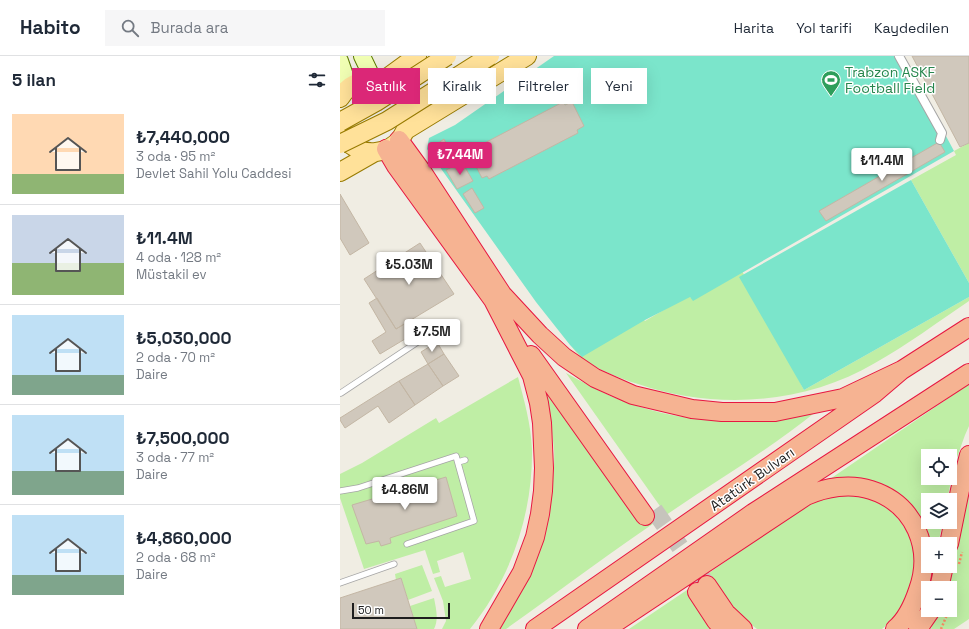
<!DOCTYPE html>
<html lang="tr">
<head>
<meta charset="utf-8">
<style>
  body { margin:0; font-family:"Space Grotesk",sans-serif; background:#f6f6f7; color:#1f2937; height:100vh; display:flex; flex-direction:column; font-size:15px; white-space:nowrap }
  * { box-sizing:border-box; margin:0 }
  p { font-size:13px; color:#747a83 }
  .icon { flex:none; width:22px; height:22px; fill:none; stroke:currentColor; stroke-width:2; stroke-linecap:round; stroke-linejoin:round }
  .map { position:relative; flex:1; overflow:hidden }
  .sheet { display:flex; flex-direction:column; background:#fff; width:340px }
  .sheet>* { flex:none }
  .hud { position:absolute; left:12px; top:12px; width:380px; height:36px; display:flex; gap:8px }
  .fabs { position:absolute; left:581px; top:393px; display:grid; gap:8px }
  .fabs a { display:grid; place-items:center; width:36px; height:36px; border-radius:0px; background:#fff; box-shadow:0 4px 16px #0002; font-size:20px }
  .scale { position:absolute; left:12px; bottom:10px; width:98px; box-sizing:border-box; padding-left:4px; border:2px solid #1e1e1e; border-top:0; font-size:11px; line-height:14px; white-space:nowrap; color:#1e1e1e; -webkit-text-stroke:3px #fff; paint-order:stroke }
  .price { position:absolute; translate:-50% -34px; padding:0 9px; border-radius:4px; background:#fff; color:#222; font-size:13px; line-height:26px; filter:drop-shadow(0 1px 2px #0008) }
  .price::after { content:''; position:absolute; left:50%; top:24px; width:12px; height:9px; margin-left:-6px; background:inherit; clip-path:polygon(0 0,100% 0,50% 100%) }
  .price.current { background:#db2777; color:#fff }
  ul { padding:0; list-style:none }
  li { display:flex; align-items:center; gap:12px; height:100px; padding:0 12px }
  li+li { border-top:1px solid #e0e1e3 }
  li span { display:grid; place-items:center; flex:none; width:112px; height:80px; border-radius:0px; color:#555 }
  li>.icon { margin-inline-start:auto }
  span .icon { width:48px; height:48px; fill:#fffc; stroke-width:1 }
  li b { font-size:17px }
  h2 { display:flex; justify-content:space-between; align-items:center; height:48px; padding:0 12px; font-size:17px }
  .pill { padding:0 14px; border-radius:0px; background:#fff; box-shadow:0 4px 16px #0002; font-size:14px; line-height:36px }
  .pill.current { background:#db2777; color:#fff }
  header { display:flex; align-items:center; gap:24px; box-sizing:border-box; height:56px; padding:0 20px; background:#fff; border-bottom:1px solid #e0e1e3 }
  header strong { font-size:19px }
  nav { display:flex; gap:22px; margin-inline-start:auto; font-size:14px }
  .search { width:280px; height:36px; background:#f6f6f7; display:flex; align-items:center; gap:10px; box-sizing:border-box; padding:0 14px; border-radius:0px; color:#747a83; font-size:15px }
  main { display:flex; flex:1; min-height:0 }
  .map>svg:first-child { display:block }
</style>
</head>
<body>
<header>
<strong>Habito</strong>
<div class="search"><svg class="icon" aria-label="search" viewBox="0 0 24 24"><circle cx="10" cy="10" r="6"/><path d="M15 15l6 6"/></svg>Burada ara</div>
<nav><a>Harita</a><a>Yol tarifi</a><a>Kaydedilen</a></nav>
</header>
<main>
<section class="sheet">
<h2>5 ilan<svg class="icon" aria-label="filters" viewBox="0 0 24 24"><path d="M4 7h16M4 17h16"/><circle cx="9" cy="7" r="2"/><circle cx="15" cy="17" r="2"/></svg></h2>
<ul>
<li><span style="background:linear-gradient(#ffd9b3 75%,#8fb573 0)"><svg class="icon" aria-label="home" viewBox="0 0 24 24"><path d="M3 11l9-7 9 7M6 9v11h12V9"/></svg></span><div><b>₺7,440,000</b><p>3 oda · 95 m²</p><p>Devlet Sahil Yolu Caddesi</p></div></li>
<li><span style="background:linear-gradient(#c9d6e8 60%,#8fb573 0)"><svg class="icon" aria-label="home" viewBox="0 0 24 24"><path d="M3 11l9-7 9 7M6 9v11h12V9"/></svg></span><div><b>₺11.4M</b><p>4 oda · 128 m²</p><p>Müstakil ev</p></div></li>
<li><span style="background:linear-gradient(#bfe0f5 75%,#7fa58c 0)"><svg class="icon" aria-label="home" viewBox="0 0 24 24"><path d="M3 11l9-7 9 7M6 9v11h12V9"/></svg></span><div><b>₺5,030,000</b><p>2 oda · 70 m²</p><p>Daire</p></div></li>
<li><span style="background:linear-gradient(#bfe0f5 70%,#7fa58c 0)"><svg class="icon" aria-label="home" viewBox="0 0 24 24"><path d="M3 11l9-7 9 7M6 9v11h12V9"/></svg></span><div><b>₺7,500,000</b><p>3 oda · 77 m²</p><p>Daire</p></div></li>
<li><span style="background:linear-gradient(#bfe0f5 75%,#7fa58c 0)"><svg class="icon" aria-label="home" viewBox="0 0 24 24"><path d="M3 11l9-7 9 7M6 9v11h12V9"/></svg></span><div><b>₺4,860,000</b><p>2 oda · 68 m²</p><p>Daire</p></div></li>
</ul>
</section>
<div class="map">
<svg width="629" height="573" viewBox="0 0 629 573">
  <rect width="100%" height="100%" fill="#f0ede3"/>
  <path fill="#bfeea5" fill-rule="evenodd" d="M629 87V227L571 124 616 99 614 95Z
    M401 213 464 334 629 241V245C598 266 567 289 535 307 464 349 375 354 298 328 278 322 241 308 231 289L252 278 302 262 305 265 349 239 351 242Z
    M226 317C243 326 260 336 278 343 319 360 364 366 407 365 431 365 454 359 477 355 431 392 381 422 332 455 276 492 221 534 166 573H160C165 559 178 543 185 529 202 493 216 432 214 393 212 372 207 350 204 330L302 465 322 453Z
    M178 321C184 344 191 368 192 393 193 458 171 522 130 573H102L106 565 103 545 94 522 101 520 105 531 131 523 123 496 97 505 100 516 93 518 85 494 24 513 0 442V418L22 407 96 362 99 367Z
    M629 328V370L625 379 615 407 607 444H588V466H603L598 488H590C586 471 579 464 568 451 562 446 557 437 551 433 533 420 510 422 490 423ZM588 400H610V422H588Z
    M629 435V563L614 573H591L598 554H610V532H607L612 519 620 472Z
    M495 438C509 438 521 440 534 445 544 449 553 456 560 465 580 492 578 522 563 551 558 559 549 567 542 573H417C397 558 382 538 366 519L471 446Z
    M82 509 92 535 68 544 61 522 56 524 55 518Z
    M347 534 373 573H289Z
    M94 542C96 553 99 563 94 573H77L70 550Z"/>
  <path fill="#7be5cb" d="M214 0H563L614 95 353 245 350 241 305 264 242 301 230 289 196 246 87 93 89 82 115 69Z
    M571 124 629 227V241L464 334 399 221Z"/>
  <path fill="#d0c8bc" stroke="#c3b6a4" d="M572 0H629V87L620 91Z
    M223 46 225 49 232 46 244 70 237 74 238 77 149 123 147 120 142 122 130 99 135 96 133 93Z
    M104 83 108 91 99 98 94 90Z
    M599 86 605 96 486 165 479 155Z
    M122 106 133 125 117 133 106 114Z
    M132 132 144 152 135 157 123 138Z
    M0 138 29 187 10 199 0 182Z
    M80 187 114 238 56 273 24 223Z
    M37 242 56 273 73 263 80 274 40 298 32 285 46 276 29 247Z
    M97 286 104 298 88 308 81 296Z
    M104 298 119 320 103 330 88 308Z
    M88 308 103 330 75 349 59 325Z
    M59 325 75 349 49 367 38 350 5 372 0 364V362Z
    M106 421 117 460 50 482 51 487 41 490 39 485 26 488 12 449Z
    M61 522 77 573H0V542Z"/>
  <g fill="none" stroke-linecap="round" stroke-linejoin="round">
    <path stroke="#c6c4bc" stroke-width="18" stroke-dasharray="18 9" stroke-linecap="butt" d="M314 454 367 529"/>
    <defs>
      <path id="service" d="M1 337 97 273
        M118 406 125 404
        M0 435 18 432 116 400 134 465 67 488
        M0 527 54 508"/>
      <path id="pedestrian" d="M559 0 602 77 600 84"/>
      <path id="secondary" d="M22 0 33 23
        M0 5 9 31"/>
      <path id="primary" d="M44 24 77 0
        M0 42C6 32 15 26 27 24 75 16 84 90 36 96 21 98 8 89 0 77
        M66 74 187 0
        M0 116 35 96"/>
      <path id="trunk" d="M59 84 83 117 162 238 200 279 224 301 255 322 293 339 352 353 382 356H435L503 342 562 314
        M46 93 56 110 153 244 192 320 199 347 202 367 204 412 203 435 200 458 195 481 182 516 149 573
        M191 299 305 460
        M609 488 620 434 629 399
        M367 529 386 557 403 573
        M599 532 604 510
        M357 536 376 565 383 573
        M195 573 535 337 562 314 629 271
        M247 573 413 457 629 317
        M266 573 466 440C486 431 510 427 531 434 575 448 593 493 578 534 573 549 567 563 555 573
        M578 573 591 554"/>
    </defs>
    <use href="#service" stroke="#a5a5a5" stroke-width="7"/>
    <use href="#pedestrian" stroke="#a5a5a5" stroke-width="10"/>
    <use href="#secondary" stroke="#5c7a00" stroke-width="18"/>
    <use href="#primary" stroke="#987b00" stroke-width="20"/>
    <use href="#trunk" stroke="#e71741" stroke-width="20"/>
    <path stroke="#ff8b65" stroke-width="2.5" stroke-dasharray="2 2" stroke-linecap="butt" d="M619 508 622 496
      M610 548 612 541
      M601 573 609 554"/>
    <use href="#service" stroke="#fff" stroke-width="5.5"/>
    <use href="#pedestrian" stroke="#fff" stroke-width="8"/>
    <use href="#secondary" stroke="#f0feb3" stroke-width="16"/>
    <use href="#primary" stroke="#ffe199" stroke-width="18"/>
    <use href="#trunk" stroke="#f6b392" stroke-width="18"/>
    <defs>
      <path id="primary-bridge" d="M0 66 36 46 107 0
        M0 88 47 65 150 0"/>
    </defs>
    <use href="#primary-bridge" stroke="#987b00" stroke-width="20" stroke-linecap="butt"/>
    <use href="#primary-bridge" stroke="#ffe199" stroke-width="18"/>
  </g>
  <defs>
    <symbol id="stadium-pin" viewBox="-11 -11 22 30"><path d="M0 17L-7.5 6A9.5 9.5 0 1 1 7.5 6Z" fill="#2e9e5b" stroke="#fff"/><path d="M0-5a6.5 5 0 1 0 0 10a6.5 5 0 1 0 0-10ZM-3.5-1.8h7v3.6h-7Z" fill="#fff"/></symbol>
  </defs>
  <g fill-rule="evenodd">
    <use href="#stadium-pin" x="480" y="13" width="22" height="30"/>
  </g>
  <g text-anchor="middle" stroke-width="3" stroke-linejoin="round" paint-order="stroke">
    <g font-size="14" fill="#27864d" stroke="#fff" text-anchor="start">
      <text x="505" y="21">Trabzon ASKF<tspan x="505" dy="16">Football Field</tspan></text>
    </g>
    <g font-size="14" fill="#1e1e1e" stroke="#fff">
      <text transform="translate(412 423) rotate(-35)" y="5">Atatürk Bulvarı</text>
    </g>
  </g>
</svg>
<div class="fabs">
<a><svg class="icon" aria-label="locate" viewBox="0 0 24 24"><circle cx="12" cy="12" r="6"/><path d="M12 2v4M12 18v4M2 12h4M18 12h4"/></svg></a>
<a><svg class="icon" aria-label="layers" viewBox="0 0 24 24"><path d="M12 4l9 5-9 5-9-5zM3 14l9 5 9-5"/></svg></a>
<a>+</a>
<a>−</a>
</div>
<div class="scale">50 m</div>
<b class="price current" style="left:120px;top:120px">₺7.44M</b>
<b class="price" style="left:542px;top:126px">₺11.4M</b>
<b class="price" style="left:69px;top:230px">₺5.03M</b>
<b class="price" style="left:92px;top:297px">₺7.5M</b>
<b class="price" style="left:65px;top:455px">₺4.86M</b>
<div class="hud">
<a class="pill current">Satılık</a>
<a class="pill">Kiralık</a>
<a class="pill">Filtreler</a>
<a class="pill">Yeni</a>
</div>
</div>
</main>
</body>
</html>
